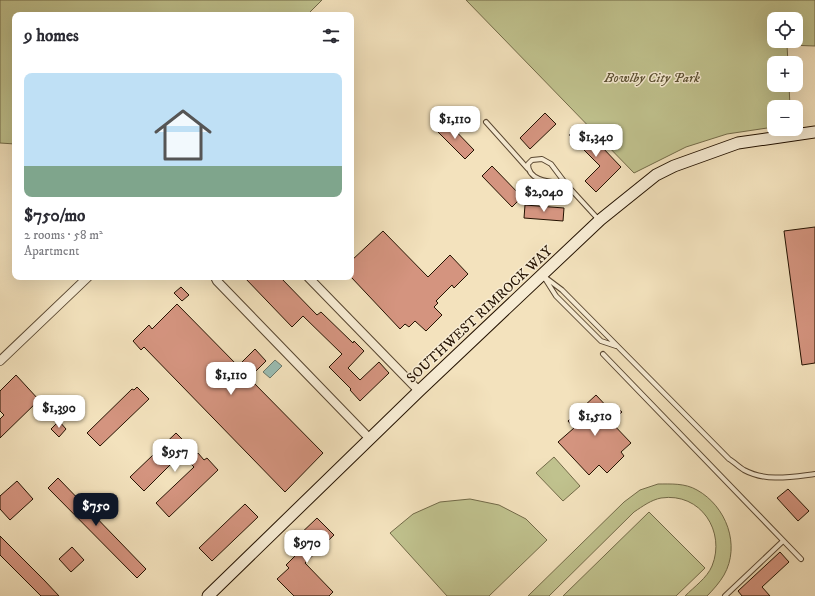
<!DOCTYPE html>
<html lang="en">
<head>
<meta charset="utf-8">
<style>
  body { margin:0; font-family:"IM FELL DW Pica",serif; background:#f2f2f3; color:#2b2b33; height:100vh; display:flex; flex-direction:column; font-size:15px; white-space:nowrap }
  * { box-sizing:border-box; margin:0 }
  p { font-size:13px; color:#7c7c81 }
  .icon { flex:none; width:22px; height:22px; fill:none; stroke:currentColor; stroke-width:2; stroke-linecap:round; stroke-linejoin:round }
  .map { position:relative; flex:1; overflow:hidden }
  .drawer { position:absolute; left:12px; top:12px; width:342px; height:268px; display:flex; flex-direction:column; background:#fff; border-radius:8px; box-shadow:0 4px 16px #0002 }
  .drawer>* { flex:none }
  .fabs { position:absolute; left:767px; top:12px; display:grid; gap:8px }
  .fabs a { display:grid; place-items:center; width:36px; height:36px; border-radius:8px; background:#fff; box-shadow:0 4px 16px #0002; font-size:20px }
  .price { position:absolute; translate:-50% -34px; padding:0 9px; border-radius:8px; background:#fff; color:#222; font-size:13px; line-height:26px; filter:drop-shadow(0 1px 2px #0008) }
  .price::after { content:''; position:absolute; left:50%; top:24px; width:12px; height:9px; margin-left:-6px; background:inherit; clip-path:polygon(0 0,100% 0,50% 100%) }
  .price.active { background:#111827; color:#fff }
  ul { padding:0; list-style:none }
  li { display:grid; align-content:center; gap:8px; height:212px; padding:0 12px }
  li+li { border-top:1px solid #e1e1e2 }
  li span { display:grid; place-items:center; height:124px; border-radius:8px; color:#555 }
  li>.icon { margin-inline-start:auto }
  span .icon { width:72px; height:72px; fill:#fffc; stroke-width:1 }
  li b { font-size:17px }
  h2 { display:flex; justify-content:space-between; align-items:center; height:48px; padding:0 12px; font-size:17px }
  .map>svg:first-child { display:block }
</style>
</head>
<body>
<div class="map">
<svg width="815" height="596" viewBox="0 0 815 596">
  <rect width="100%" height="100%" fill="#f3e2bd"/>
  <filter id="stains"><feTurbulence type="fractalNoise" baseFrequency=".005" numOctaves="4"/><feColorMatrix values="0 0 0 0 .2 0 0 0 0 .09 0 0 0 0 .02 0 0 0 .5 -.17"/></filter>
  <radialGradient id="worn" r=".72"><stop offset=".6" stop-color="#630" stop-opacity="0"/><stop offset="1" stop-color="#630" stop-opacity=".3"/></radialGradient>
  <path fill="#c0c28e" stroke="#726a48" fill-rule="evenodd" d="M0 0H322L310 12 312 15H15V144L0 143Z
    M466 0H815V46L787 45 788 63H774V85H789L790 107H774V127L727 134 686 147 634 173ZM774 19H796V41H774Z
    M554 457 580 486 563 501 536 473Z
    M658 484C671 484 685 483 697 490 726 506 741 545 724 575 720 582 713 590 707 596H685C694 587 707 578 712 566 726 532 701 492 661 498 651 500 643 506 634 512L549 596H528L624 502 640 490Z
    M470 499 499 505 526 519 547 540 489 596H447L390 533 413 514 440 502Z
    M649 512 705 568 676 596H563Z"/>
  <path fill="#9bbdb3" stroke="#6b796c" d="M275 360 282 366 270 378 263 372Z"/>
  <path fill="#d4947f" stroke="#241201" d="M545 113 556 124 530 149 520 138Z
    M446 121 474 150 465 159 437 131Z
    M580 124 621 167 596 192 585 181 600 166 569 135Z
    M492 166 522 197 512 207 482 176Z
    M525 205 564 208 563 221 524 218Z
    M815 227V363L802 365 784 231Z
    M383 231 428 277 450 255 468 274 454 288 452 285 436 301 438 303 434 307 442 315 426 331 415 321 409 327 405 324 400 329 351 277V261Z
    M244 277H280L317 315 321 312 353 343 354 341 364 351 348 368 360 380 379 362 389 373 360 401 350 390 351 389 329 367 342 354 303 316 292 327Z
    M181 287 189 295 182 301 174 293Z
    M177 304 238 366 255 349 266 361 249 378 323 453 285 492 144 347 141 350 133 341 149 325 152 329Z
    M16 375 39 400 0 438V419L4 415 0 411V391Z
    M137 387 149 399 100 446 87 433 132 389 134 390Z
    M596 395 611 411 616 407 622 412 611 422 631 443 621 452 624 456 607 473 599 465 589 475 558 442 574 428 568 421Z
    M59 421 66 429 59 437 51 429Z
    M176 433 197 454 198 453 204 460 207 458 218 470 169 517 156 503 194 467 181 454 144 491 130 477Z
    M58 478 146 569 137 578 48 488Z
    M17 481 33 499 10 520 0 509V496Z
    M788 489 809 511 798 521 777 498Z
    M245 504 258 517 212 561 199 548Z
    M317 518 334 535 305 563 333 592 329 596H294L277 579 289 568 286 565 304 547 296 538Z
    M0 536 44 580 59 596H41L0 555Z
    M72 547 84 560 71 572 59 559Z
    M780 552 789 562 762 587 770 596H742L738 591Z"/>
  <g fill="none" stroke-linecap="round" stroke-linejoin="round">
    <defs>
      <path id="service" d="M486 122 528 169
        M542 159 551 164 566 184C553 182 528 182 528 164L532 160Z
        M566 184 599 220
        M542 275 562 290 729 459C734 462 739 467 744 470 766 482 791 477 815 474
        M544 277 556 296 601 341 616 346
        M603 354 801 559
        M725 596 783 541"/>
      <path id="minor" d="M215 277 217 281 370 439
        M308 277 419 391
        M0 361 88 277"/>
      <path id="secondary" d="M208 596 419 391 600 220 656 175 674 166 738 143 815 132"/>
    </defs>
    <use href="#service" stroke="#584630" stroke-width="6"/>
    <use href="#minor" stroke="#584630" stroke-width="10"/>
    <use href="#secondary" stroke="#241201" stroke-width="13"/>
    <use href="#service" stroke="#f7ecd4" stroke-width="4"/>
    <use href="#minor" stroke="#f7ecd4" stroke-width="8"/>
    <use href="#secondary" stroke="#f7ecd4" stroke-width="11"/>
  </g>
  <g text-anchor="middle" stroke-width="3" stroke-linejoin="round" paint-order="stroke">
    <g font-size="14" font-style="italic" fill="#5b5032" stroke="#f7ecd4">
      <text x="652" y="82">Bowlby City Park</text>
    </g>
    <g font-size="14" fill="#241201" stroke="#f7ecd4">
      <text transform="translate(479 314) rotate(-43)" y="5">SOUTHWEST RIMROCK WAY</text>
    </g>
  </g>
  <rect width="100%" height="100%" filter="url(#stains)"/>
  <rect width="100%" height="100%" fill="url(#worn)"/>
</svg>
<div class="fabs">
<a><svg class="icon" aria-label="locate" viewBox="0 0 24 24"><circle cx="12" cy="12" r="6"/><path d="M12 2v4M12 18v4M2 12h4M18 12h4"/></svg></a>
<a>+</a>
<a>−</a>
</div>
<b class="price" style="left:455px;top:140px">$1,110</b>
<b class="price" style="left:596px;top:158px">$1,340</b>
<b class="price" style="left:544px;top:213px">$2,040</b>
<b class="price" style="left:231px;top:396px">$1,110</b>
<b class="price" style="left:59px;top:429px">$1,390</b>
<b class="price" style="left:595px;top:437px">$1,510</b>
<b class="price" style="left:175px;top:473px">$957</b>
<b class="price active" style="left:96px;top:527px">$750</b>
<b class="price" style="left:307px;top:564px">$970</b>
<section class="drawer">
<h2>9 homes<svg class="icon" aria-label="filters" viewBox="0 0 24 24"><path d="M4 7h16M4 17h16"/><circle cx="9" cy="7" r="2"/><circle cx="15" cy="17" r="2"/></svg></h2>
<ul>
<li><span style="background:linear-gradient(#bfe0f5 75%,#7fa58c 0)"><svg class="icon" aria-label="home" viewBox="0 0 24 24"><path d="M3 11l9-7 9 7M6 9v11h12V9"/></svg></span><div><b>$750/mo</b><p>2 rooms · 58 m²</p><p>Apartment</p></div></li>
</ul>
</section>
</div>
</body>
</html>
